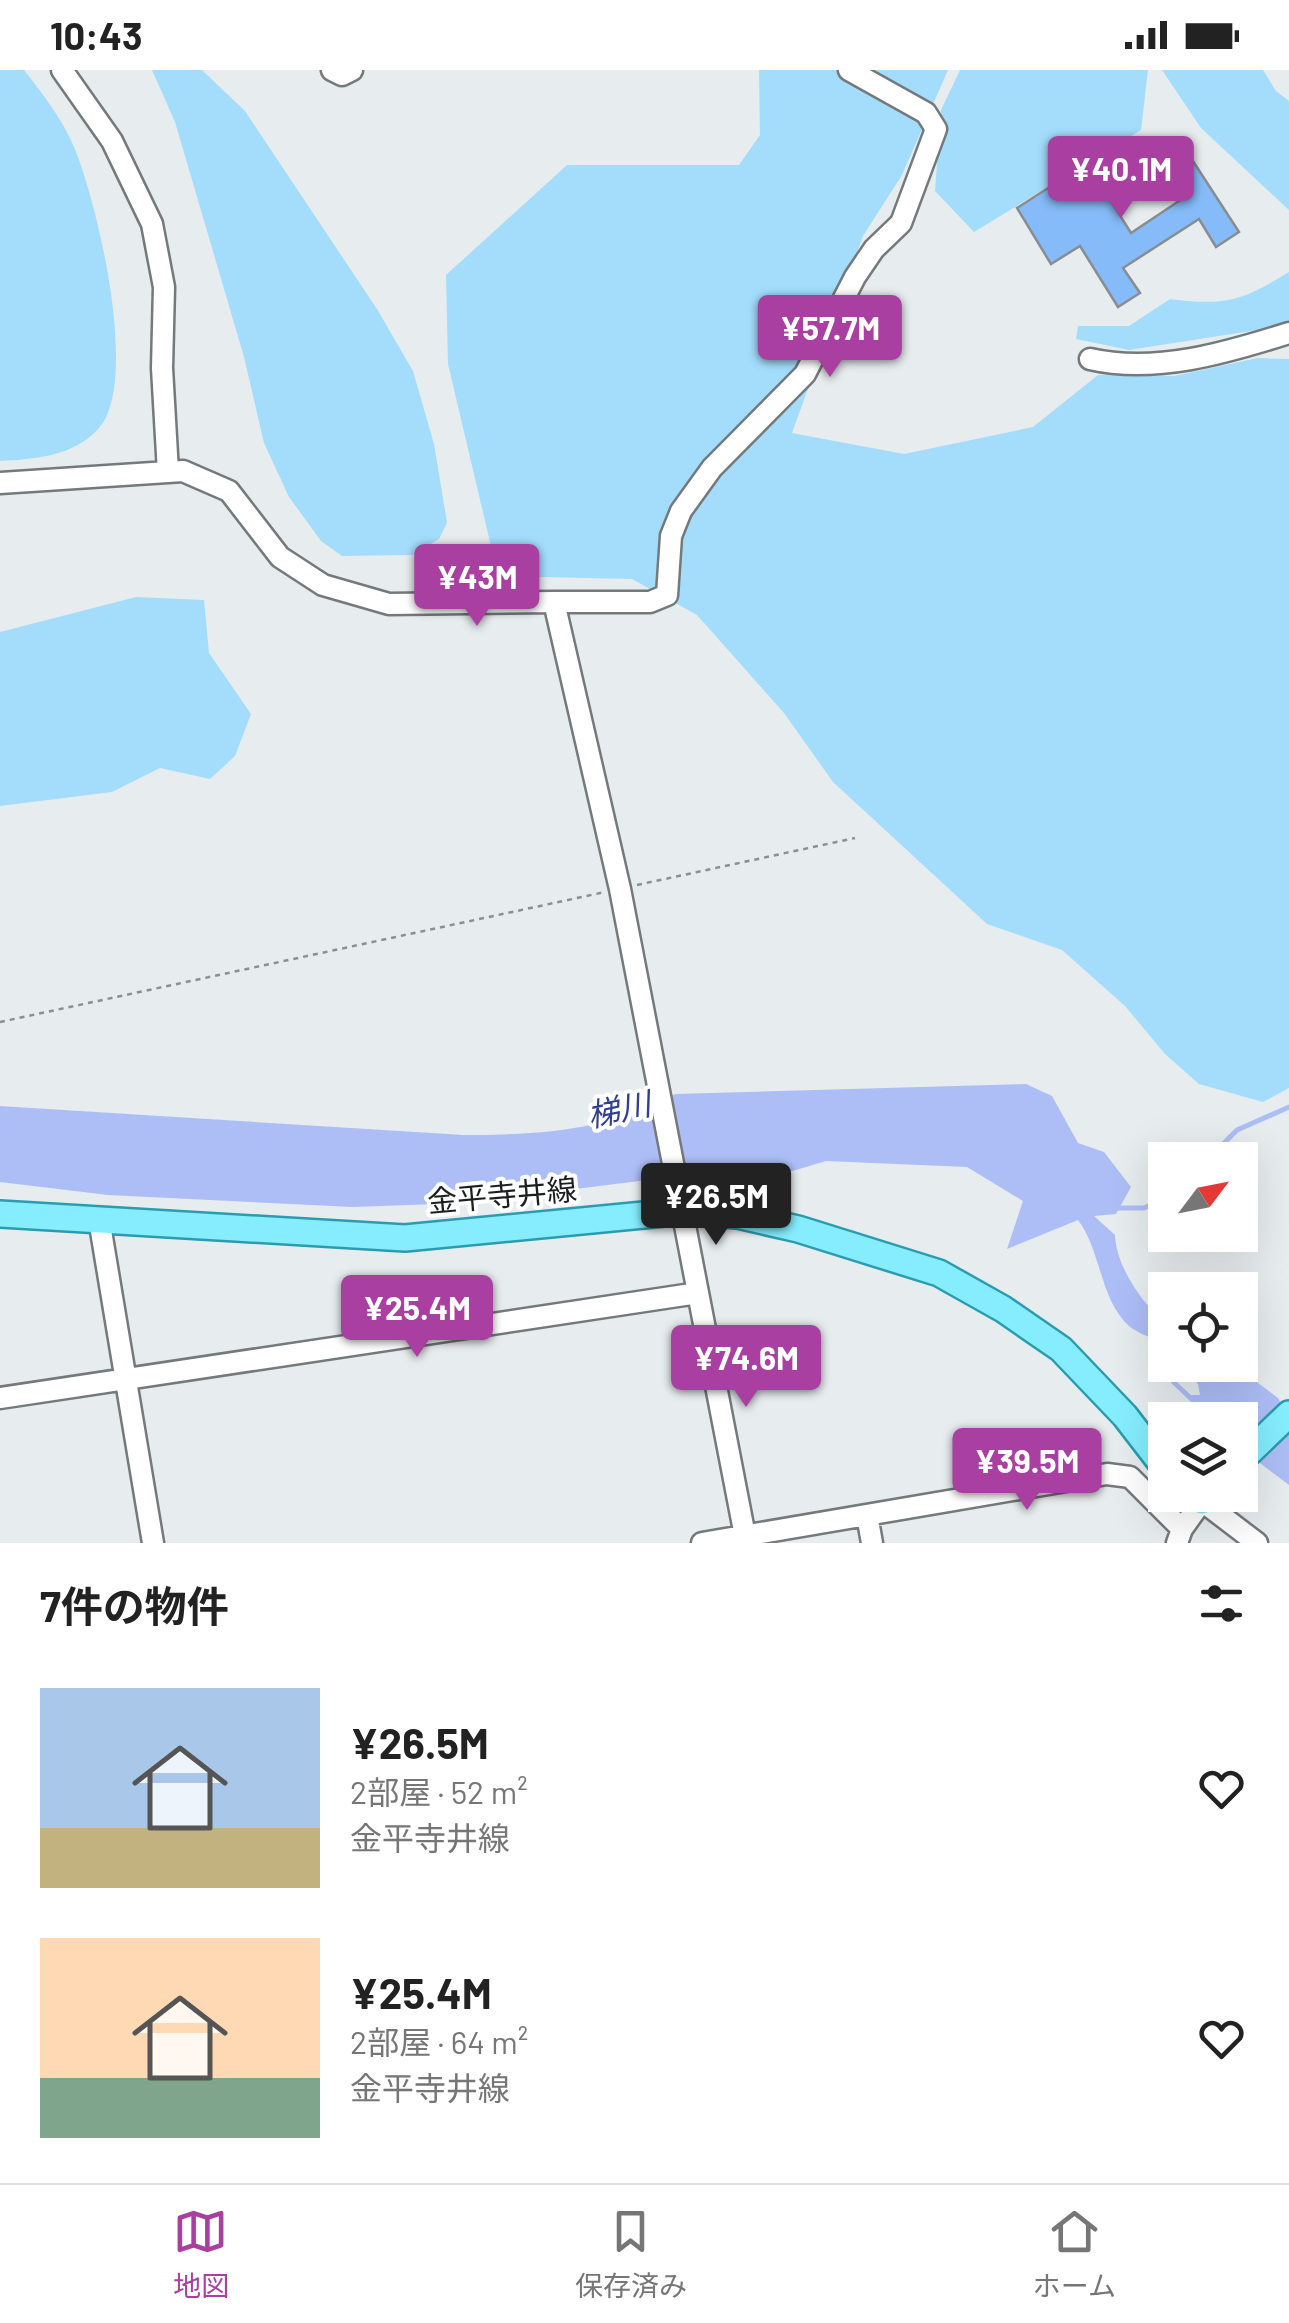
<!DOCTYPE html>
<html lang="ja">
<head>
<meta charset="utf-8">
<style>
  body { margin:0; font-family:Barlow,"Noto Sans JP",sans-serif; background:#f2f2f2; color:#222; height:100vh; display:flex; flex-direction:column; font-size:38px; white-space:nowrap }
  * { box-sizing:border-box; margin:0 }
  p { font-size:32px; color:#767676 }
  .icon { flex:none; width:55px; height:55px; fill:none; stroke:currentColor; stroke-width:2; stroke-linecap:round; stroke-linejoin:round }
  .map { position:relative; height:1473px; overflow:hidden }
  .sheet { display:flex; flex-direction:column; background:#fff; flex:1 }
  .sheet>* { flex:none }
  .needle { width:65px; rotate:58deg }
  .buttons { position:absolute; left:1148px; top:1072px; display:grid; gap:20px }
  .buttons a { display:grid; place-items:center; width:110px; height:110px; border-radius:0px; background:#fff; box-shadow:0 10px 40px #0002; font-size:50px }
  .price { position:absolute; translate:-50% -85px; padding:0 22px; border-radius:10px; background:#a93fa0; color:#fff; font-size:32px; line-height:65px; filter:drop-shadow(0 2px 5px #0008) }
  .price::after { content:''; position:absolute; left:50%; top:60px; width:30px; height:22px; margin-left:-15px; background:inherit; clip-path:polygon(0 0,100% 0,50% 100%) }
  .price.active { background:#222; color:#fff }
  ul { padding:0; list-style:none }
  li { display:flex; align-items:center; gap:30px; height:250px; padding:0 40px }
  li span { display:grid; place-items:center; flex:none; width:280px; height:200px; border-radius:0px; color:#555 }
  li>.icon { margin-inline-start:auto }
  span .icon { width:120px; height:120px; fill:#fffc; stroke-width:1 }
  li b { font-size:42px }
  h2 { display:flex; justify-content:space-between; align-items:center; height:120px; padding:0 40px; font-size:42px }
  .status { display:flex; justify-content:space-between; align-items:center; height:70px; padding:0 50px; background:#fff; direction:ltr }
  .status svg { height:28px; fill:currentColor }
  .tab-bar { display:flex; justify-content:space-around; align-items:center; height:140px; border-top:2px solid #e0e0e0; background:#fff; font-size:28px; color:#767676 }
  .tab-bar a { display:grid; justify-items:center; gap:5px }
  .tab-bar .active { color:#a93fa0 }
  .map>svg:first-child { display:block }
</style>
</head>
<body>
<div class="status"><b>10:43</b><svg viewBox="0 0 49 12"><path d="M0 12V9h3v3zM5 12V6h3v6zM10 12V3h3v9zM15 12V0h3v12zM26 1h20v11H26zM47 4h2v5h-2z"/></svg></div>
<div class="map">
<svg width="1289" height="1473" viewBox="0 0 1289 1473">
  <rect width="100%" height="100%" fill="#e7ecef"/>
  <path fill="#a4ddfc" d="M0 0H24C42 23 63 50 74 77 97 131 140 311 99 358 73 387 35 389 0 391Z
    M152 0H202L245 41 377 239 413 301 434 374 447 453 439 469 412 485 342 486 321 471 289 427 264 373 244 287 175 52Z
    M759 0H948L902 105 863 166 792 363 904 384 1033 357 1098 305 1174 306 1258 288 1289 289V1018L1263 1032 1199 1014 1165 984 1125 936 1062 880 987 854 833 712 784 643 697 545 632 509 498 506 448 294 446 205 567 95H739L760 65Z
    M960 0H1148L1141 60 974 162 935 121 941 40Z
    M1162 0H1263L1276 21 1289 31V140L1201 58Z
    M1289 202V255L1129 280 1076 269 1078 256H1129L1170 229C1225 236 1242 231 1289 202Z
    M136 527 204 530 209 583 251 644 235 686 210 709 160 698 112 722 0 736V562Z"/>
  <path fill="#adbef7" d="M1026 1014 1052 1026 1078 1073 1104 1082 1131 1117 1116 1144 1094 1146 1115 1165C1116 1196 1142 1233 1165 1253V1274C1154 1268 1138 1264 1129 1256 1100 1230 1101 1180 1078 1150L1007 1179 1023 1131 967 1097 826 1091 789 1102 663 1108 464 1133 353 1137 108 1125 0 1112V1036L464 1065C537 1065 610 1061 675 1024Z
    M1240 1285 1257 1312 1278 1328 1289 1349V1415L1240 1378V1350H1210L1168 1310V1304L1191 1325H1200L1198 1314 1183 1295H1240Z"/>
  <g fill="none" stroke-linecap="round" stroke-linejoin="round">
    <path stroke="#adbef7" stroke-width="5" d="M1207 1090 1237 1060 1289 1037
      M1112 1138H1144L1165 1129"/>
  </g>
  <path fill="#85bbf8" stroke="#898d91" stroke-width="2.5" d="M1178 68 1239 162 1216 177 1199 149 1123 198 1140 223 1118 237 1080 176 1051 194 1017 138 1087 93 1131 163 1185 127 1157 83Z"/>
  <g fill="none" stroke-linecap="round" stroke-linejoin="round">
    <defs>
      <path id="minor" d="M62 0 112 71 152 154 164 217 162 298 168 402
        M332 0 342 5 352 0
        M1090 289C1155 304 1226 283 1289 263
        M0 413 183 401 229 421 280 487 323 515 389 534 554 532 620 819 745 1466
        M554 532H650L667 525 671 466 681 441 712 398 805 304 855 207 874 179 901 153 936 59 926 43 849 0
        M99 1149 153 1473
        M0 1328 698 1223
        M867 1445 872 1473
        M702 1473 1107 1404 1130 1407 1182 1459
        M1177 1473 1182 1459 1202 1431 1257 1473"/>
      <path id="major" d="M0 1144 405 1168 685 1141 737 1145 798 1159 939 1203 1003 1239 1061 1279 1125 1346 1165 1398
        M1240 1391 1289 1344
        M1195 1425 1202 1431 1208 1425"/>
    </defs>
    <use href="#minor" stroke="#74797c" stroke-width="25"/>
    <use href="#major" stroke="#2b9cb0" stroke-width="30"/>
    <path stroke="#8b8f91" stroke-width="2.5" stroke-dasharray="5 5" stroke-linecap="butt" d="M637 815 855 768
      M0 952 605 822"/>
    <use href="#minor" stroke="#fff" stroke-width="20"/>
    <use href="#major" stroke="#85edfe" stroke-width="25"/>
  </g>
  <g text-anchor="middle" stroke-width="8" stroke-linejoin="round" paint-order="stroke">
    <g font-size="30" fill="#1b1d1e" stroke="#fff">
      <text transform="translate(502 1126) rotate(-5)" y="10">金平寺井線</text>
    </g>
    <g font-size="32" font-style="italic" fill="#323f91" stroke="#fff">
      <text transform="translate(619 1040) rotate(-12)" y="11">梯川</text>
    </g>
  </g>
</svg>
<div class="buttons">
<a><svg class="needle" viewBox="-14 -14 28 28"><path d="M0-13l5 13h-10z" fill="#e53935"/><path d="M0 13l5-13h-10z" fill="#767676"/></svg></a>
<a><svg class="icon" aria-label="locate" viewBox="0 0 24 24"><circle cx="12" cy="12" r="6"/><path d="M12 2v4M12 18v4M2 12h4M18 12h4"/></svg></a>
<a><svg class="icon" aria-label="layers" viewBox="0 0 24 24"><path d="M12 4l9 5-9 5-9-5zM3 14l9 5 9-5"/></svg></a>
</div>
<b class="price" style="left:1121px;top:151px">¥40.1M</b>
<b class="price" style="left:830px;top:310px">¥57.7M</b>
<b class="price" style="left:477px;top:559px">¥43M</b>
<b class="price active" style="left:716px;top:1178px">¥26.5M</b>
<b class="price" style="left:417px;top:1290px">¥25.4M</b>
<b class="price" style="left:746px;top:1340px">¥74.6M</b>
<b class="price" style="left:1027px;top:1443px">¥39.5M</b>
</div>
<section class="sheet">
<h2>7件の物件<svg class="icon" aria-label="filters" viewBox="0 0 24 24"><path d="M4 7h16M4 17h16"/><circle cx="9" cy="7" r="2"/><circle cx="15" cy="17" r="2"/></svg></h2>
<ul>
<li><span style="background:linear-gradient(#a9c7e8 70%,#c2b280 0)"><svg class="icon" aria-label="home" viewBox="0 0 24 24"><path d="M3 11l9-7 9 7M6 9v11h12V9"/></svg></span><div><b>¥26.5M</b><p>2部屋 · 52 m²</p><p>金平寺井線</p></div><svg class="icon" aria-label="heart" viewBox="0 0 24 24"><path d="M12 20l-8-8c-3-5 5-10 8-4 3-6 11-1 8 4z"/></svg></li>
<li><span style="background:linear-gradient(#ffd9b3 70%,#7fa58c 0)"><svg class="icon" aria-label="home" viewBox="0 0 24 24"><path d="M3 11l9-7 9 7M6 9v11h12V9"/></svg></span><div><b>¥25.4M</b><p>2部屋 · 64 m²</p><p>金平寺井線</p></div><svg class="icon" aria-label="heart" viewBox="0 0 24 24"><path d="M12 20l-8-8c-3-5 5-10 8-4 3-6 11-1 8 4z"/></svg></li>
</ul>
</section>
<nav class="tab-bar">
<a class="active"><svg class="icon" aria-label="map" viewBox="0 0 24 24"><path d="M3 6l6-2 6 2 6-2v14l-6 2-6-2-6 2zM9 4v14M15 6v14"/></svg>地図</a>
<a><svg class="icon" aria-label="saved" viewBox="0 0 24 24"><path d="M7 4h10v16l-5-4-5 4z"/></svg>保存済み</a>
<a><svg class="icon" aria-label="home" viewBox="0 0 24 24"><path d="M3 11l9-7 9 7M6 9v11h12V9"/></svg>ホーム</a>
</nav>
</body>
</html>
